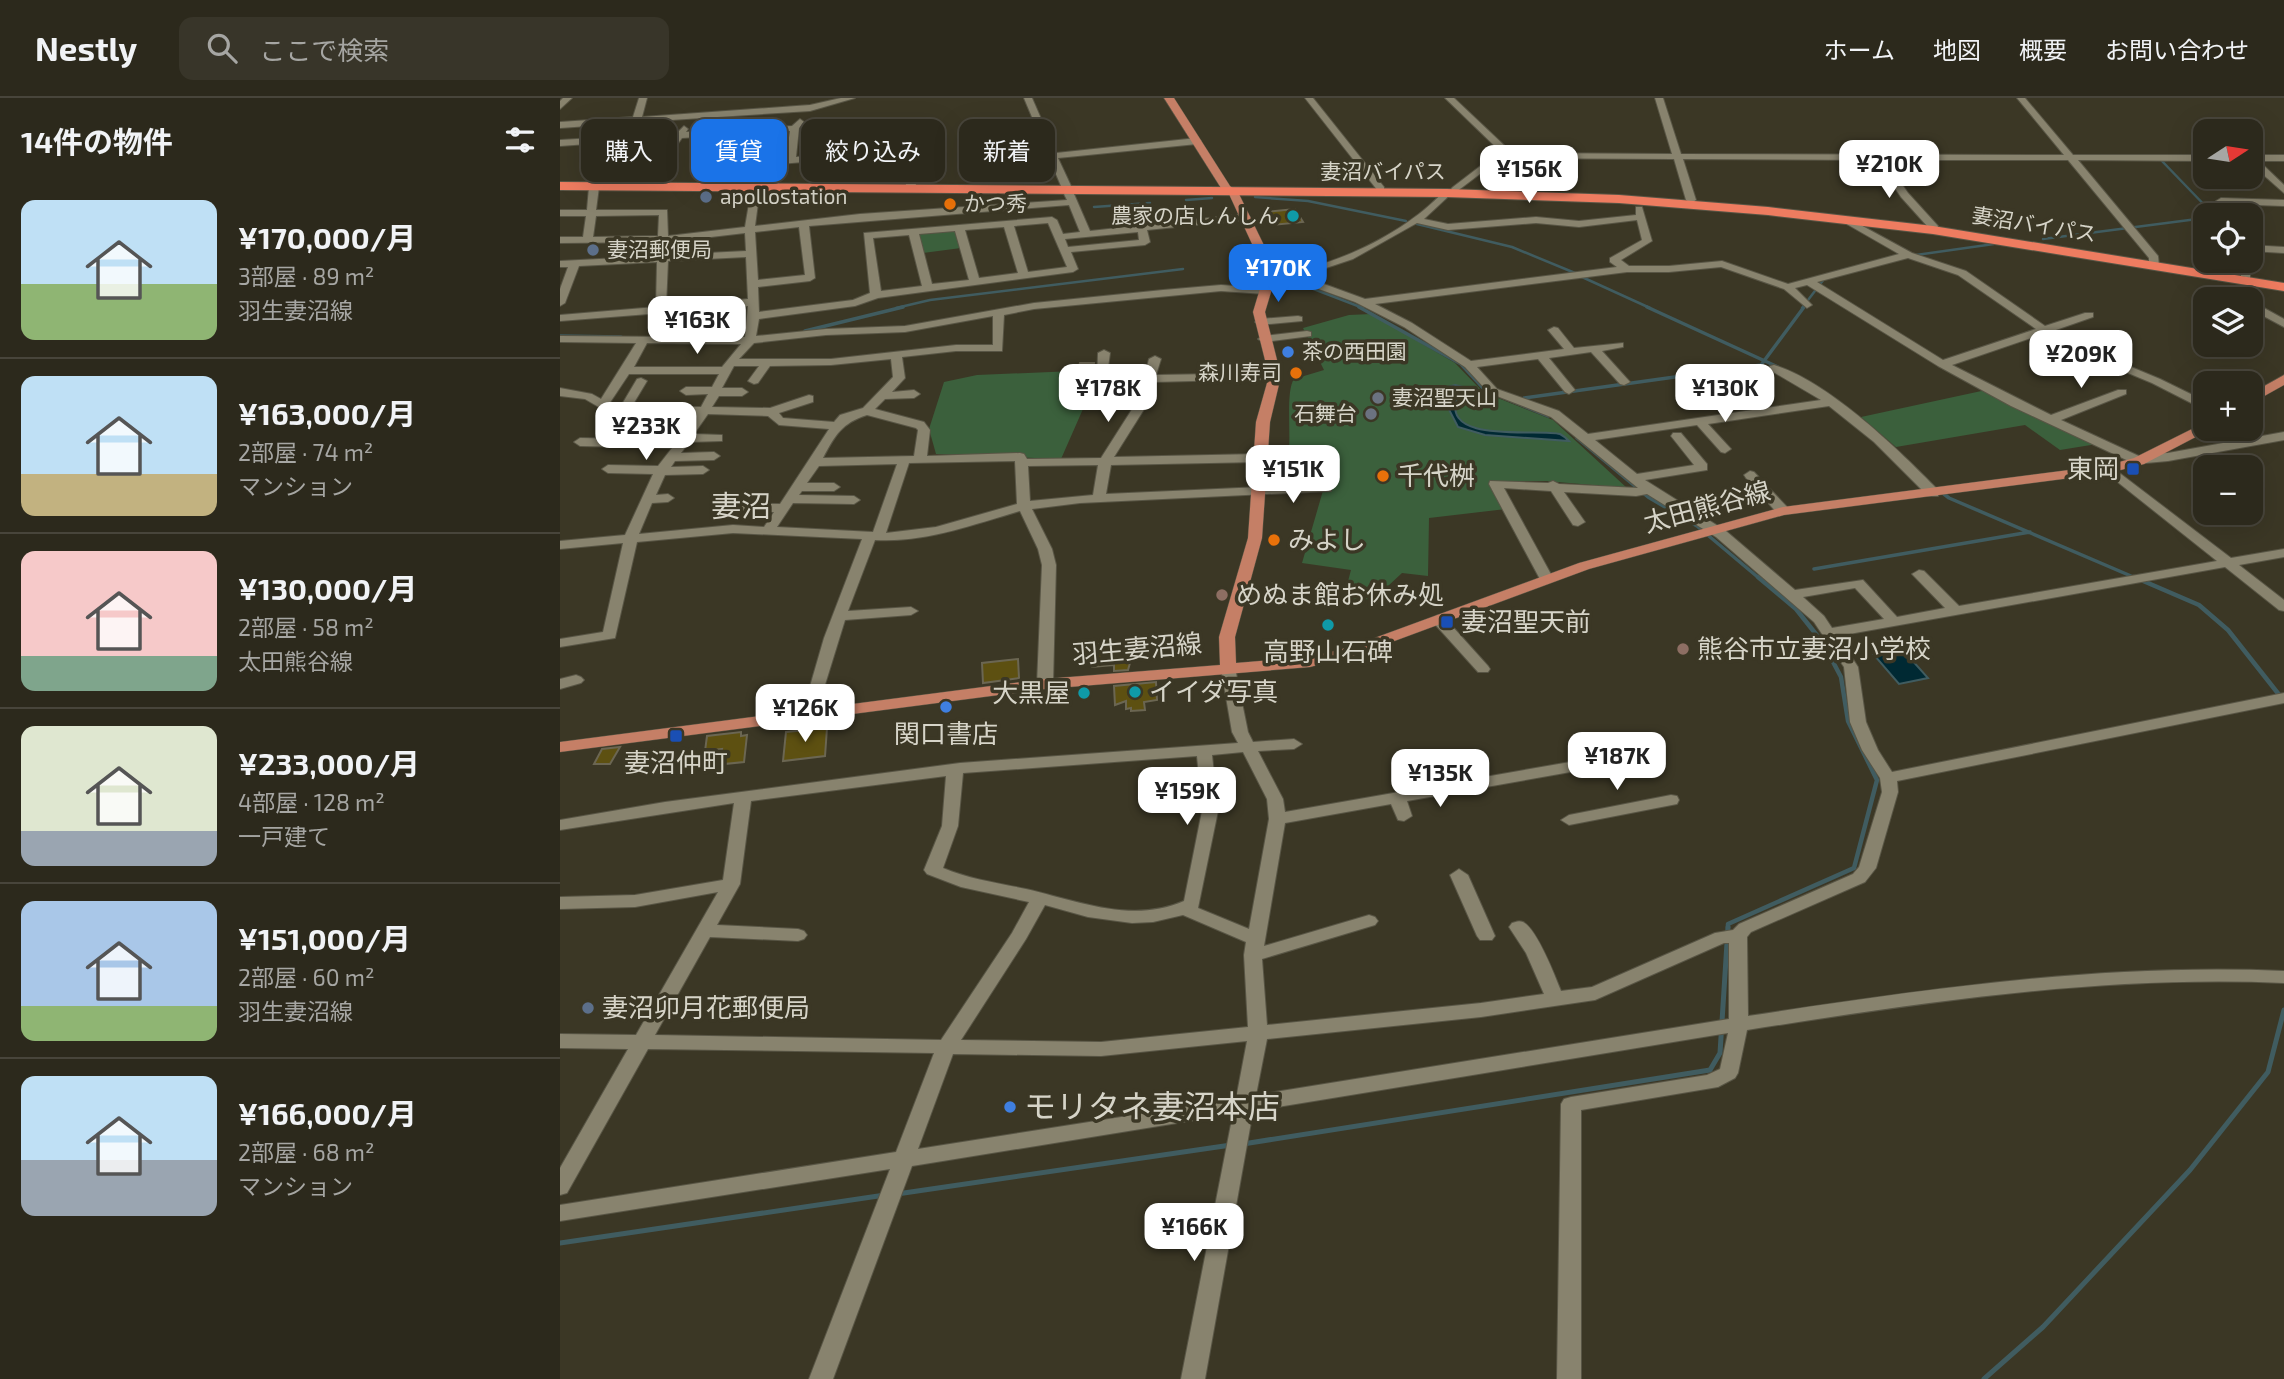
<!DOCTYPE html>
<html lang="ja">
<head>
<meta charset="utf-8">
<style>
  body { margin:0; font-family:"Exo 2","Noto Sans JP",sans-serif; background:#383529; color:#f1f3f6; height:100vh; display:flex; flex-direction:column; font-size:26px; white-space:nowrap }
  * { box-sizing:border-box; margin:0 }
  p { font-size:23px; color:#a6a6a3 }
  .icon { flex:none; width:38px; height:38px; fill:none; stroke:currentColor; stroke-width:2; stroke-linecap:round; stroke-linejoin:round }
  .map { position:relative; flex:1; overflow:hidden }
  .side { display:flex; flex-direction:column; background:#2c291c; width:560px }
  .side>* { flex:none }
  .top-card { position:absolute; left:21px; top:21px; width:665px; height:63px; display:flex; gap:14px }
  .needle { width:46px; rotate:78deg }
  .buttons { position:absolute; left:1633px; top:21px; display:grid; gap:14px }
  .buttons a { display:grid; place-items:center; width:70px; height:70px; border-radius:14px; background:#2c291c; box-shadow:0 7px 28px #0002,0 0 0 2px #48453b; font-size:35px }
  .price { position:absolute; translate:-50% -60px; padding:0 16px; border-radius:14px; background:#fff; color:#222; font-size:23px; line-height:46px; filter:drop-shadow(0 2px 4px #0008) }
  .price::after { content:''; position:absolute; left:50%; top:42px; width:21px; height:16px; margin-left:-10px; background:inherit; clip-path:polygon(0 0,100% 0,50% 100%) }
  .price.active { background:#1a73e8; color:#fff }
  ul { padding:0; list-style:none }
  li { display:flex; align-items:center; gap:21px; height:175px; padding:0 21px }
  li+li { border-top:2px solid #48453b }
  li span { display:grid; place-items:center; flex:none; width:196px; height:140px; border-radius:14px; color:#555 }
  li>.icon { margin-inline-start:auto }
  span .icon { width:84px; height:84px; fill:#fffc; stroke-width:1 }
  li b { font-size:30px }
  h2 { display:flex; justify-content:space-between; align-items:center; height:84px; padding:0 21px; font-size:30px }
  .pill { padding:0 24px; border-radius:14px; background:#2c291c; box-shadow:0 7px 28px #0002,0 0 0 2px #48453b; font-size:24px; line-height:63px }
  .pill.active { background:#1a73e8; color:#fff }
  header { display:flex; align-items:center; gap:42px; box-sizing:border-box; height:98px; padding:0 35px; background:#2c291c; border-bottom:2px solid #48453b }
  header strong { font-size:33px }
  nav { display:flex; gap:38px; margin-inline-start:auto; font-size:24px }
  .search { width:490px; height:63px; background:#383529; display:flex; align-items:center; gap:18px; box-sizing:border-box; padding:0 24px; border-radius:14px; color:#a6a6a3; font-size:26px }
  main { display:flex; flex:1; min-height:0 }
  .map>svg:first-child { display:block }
</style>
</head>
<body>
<header>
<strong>Nestly</strong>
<div class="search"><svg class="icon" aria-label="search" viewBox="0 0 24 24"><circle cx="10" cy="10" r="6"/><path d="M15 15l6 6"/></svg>ここで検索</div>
<nav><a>ホーム</a><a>地図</a><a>概要</a><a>お問い合わせ</a></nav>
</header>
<main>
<section class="side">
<h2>14件の物件<svg class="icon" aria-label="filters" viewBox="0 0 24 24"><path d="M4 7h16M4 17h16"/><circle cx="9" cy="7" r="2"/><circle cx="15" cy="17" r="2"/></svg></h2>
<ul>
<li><span style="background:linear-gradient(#bfe0f5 60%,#8fb573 0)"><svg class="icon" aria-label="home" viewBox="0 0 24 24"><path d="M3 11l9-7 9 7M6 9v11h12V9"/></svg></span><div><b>¥170,000/月</b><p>3部屋 · 89 m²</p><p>羽生妻沼線</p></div></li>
<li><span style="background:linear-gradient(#bfe0f5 70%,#c2b280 0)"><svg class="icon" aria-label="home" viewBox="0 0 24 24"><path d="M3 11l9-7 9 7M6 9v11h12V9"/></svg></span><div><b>¥163,000/月</b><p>2部屋 · 74 m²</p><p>マンション</p></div></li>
<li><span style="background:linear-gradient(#f6c9c9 75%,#7fa58c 0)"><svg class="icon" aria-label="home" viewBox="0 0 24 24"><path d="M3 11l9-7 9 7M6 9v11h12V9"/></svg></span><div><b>¥130,000/月</b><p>2部屋 · 58 m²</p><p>太田熊谷線</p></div></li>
<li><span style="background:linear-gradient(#dfe7d0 75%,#9aa5b1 0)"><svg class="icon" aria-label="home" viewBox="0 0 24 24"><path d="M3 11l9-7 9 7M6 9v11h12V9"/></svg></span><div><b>¥233,000/月</b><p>4部屋 · 128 m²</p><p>一戸建て</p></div></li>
<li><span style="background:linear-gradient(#a9c7e8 75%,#8fb573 0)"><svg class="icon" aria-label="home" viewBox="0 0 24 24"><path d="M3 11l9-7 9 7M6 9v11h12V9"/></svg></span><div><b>¥151,000/月</b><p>2部屋 · 60 m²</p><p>羽生妻沼線</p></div></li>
<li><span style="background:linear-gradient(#bfe0f5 60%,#9aa5b1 0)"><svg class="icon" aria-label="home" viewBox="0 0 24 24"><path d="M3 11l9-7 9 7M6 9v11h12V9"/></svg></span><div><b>¥166,000/月</b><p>2部屋 · 68 m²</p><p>マンション</p></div></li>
</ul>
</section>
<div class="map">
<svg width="1724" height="1281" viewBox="0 0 1724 1281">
  <rect width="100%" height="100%" fill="#3b3725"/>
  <path fill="#3b603c" d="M396 131 401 150 363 155 357 134Z
    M811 216 895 265 923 294 993 322 1067 390 986 383H932L946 411 869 420 868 478 842 475 814 501 783 502 791 472 742 465 771 365 728 361C732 341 725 294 734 281L764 272 743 230 789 217Z
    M514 273 505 310 523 311 501 361 376 356 369 331 384 284 417 277Z
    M1426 292 1537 346 1500 352 1465 327 1336 349 1301 319Z"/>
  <path fill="#002933" stroke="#405c60" stroke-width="2" d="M895 287 907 290 897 300C881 347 980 330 1000 336 1002 337 1007 341 1009 343L925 337 898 329 882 298 887 289Z
    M1343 552 1368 580 1339 586 1314 557Z"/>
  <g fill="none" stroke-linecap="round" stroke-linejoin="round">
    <path stroke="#405c60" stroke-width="2.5" d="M1606 62H1601L1654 117
      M695 99 748 103 846 123
      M626 102 652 100
      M534 109 590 105
      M857 126 952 149 1015 175
      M1483 141 1645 120
      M1356 157 1434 146
      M1022 179 1090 210
      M725 180 803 210
      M336 210 370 202 623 171
      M1242 210 1264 181"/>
    <path stroke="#405c60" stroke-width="3.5" d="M799 209 901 266 925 292 988 318
      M1087 209 1218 269
      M245 233 343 209
      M0 238 61 239
      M964 300 1201 267 1244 209
      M1017 340 1088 399 1137 428 1200 481
      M1380 393 1389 400 1578 481
      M1254 471 1470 434"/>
    <path stroke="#405c60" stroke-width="4.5" d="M1574 479 1639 507 1668 532 1724 603
      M1168 830V826L1294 770 1317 682 1288 623 1281 579 1263 545 1236 511 1198 479"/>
    <path stroke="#405c60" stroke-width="5" d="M683 1046 1150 972 1160 955 1168 829
      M337 1096 671 1047
      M0 1145 325 1097
      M1424 1281 1483 1229 1630 1072 1708 974 1724 912"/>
  </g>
  <path fill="#5d5011" stroke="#6b6652" stroke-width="2" d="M72 46H83L77 64 38 67 46 48Z
    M735 111 743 124 712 127 705 114Z
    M520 265H534L528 292H511Z
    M577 540 568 572 554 573V567L532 569 531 547Z
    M458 561 459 580 423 585 422 565Z
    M596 584 597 602 584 604 585 612 571 613V610L566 611V603L555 607 554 588Z
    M267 630 265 658 223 663 226 634Z
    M181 634V638L187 637 184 664 164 666 166 654 161 655 162 651 145 653 147 638Z
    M60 649 50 666H34L42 651Z"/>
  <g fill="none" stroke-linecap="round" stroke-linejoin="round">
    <defs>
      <path id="minor" d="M3 0H12L0 11V3Z
        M79 0H87L82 19 250 7 281 0H295L250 13 80 24 75 31 71 28 72 25 0 30V24L73 19Z
        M464 0H472L496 55 637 40 641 43 637 46 498 60 511 88 506 91 501 88Z
        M745 0H753L824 89V93H818Z
        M885 0H894L948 51V55L1112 56 1095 0H1103L1121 56 1504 57 1457 0H1465L1513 57H1645V63L1518 62 1598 158 1599 168 1594 171 1589 168V160L1508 62H1325L1348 95 1378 128 1376 134H1370L1368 129 1341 99 1316 62 1123 61 1136 102 1131 105 1126 102 1114 61 941 60 896 94 891 91 893 89 940 53Z
        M240 21 244 24 239 30 236 59 343 50 347 53 356 87 351 90 346 87 339 56 195 68 192 88 200 90 195 128 300 116 507 102 504 96 509 93 514 96 530 133 685 116 690 119 685 122 587 132 590 144 585 147 511 154 518 171 513 174 318 200 295 208 199 221 196 238 266 231 345 228 474 205 603 192 661 187 705 190 710 193 705 196 661 193 474 211 444 217 442 253H396L342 259 345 280 332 294 354 292 360 296 354 300 325 301 315 311 364 324 370 332 367 358 460 355 464 356 467 361H472L541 360 576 305 582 284 537 283 538 255 544 252 550 255 547 277H585L589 261 595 258 601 261 596 277 715 275 721 278 715 281 594 284 588 305 554 359 699 356 705 360 699 364 551 367 546 396 766 386 771 387V393L520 405 472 411 492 451 496 467 493 586 485 591 477 586 482 467 478 451 460 413C412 427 365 445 315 442L288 513 351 509 358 513 351 517 285 522 255 619 250 621 242 616 264 540 302 441 173 435 77 444 55 540 0 549V541L43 534 63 445 0 451V443L65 437 93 376 48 375 42 371 48 367 98 368 112 350 20 348 14 344 20 340 117 342 136 316 49 315 25 301 0 298V290L32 296 41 301 76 245 0 244V238L118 239 127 213 0 223V217L96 209 97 164 19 168 5 205 0 208V191L8 169H0V163L98 158V144L0 145V139H23L26 118H0V112H27L29 89 34 86 39 89 36 112H107L108 138 185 129 192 88 184 86 186 66 191 63 226 60 230 33 122 40 89 86 86 87 81 84 113 40 0 48V42L117 35 124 28 128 31 126 34 232 28ZM509 107 520 134 503 136 497 122 492 119 304 135 310 195 293 202 199 214 198 189 250 183 255 180 249 128ZM99 117 98 138 33 139 36 118ZM488 125 507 169 468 174 454 128ZM239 129 245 177 198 182 195 134ZM444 129 458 175 419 180 405 132ZM395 133 409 182 372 186 359 136ZM578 134 579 142 508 149 505 141ZM185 135 186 153 108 157V144ZM349 137 362 188 321 193 313 140ZM186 159 188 201 106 208 108 163ZM188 208 185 239H130L138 212ZM433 218V247H396L271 261H179L194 245 266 237 345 234ZM87 245 176 246H181L162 269H74ZM331 261 333 279 303 310 280 317 274 324 223 320 219 315 253 304V298L249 297 210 310 152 309 159 298H182L188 294 182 290H162L174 268H199L188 283 194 286 198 285 210 268 271 267ZM69 276H159L152 289H126L120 293 126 297 148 296 141 309 72 308 87 283 81 280 77 281 61 308 49 306ZM148 316 208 318 219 327 269 331 220 406 169 405 162 409 169 413 214 414 204 429 173 427 79 436 92 405 108 404 114 400 108 396 96 397 105 377 143 376 149 372 143 368 111 369 115 363 154 362 160 358 154 354 121 355 129 344 162 343V337L134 336ZM307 317 356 330 358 332 354 358 263 360C275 337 282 325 307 317ZM455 363 457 406 376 429 326 435 349 365ZM337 366 313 434 217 429 233 405 294 406 300 402 294 398 239 397 242 393H274L280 389 274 385H247L259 368ZM538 367 533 397 470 403 468 368Z
        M1690 57H1724V63H1699L1724 87V95L1690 65Z
        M884 93 892 95 864 121 888 126 976 119 1019 123 1076 117V109H1082L1092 143 1061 162 1069 168H1109L1162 163 1228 186 1339 156 1278 121 1286 119 1352 155 1406 173 1485 228 1525 215H1533V219L1493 233 1504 241 1600 281 1645 303V312L1592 285 1496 245 1483 236 1392 267 1491 317 1558 292H1566V296L1501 322 1581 359 1587 356 1608 355 1724 334V342L1608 363 1575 366 1451 308 1378 268 1247 187 1235 190 1252 207 1247 210 1224 191 1161 169 1109 174H1067L815 206 852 225 911 263 1004 251 988 232 994 229 998 230 1014 250 1063 245V249L1042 253 1070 284 1064 287 1060 286 1031 254 989 260 1015 292 1009 296 1005 294 978 261 917 269 937 291 999 313 1028 336 1261 302 1210 272V268L1214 267C1269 284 1338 351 1378 392V398H1368L1314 344 1269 308 1148 326 1171 351 1165 355 1161 354 1137 327 1035 342 1077 376 1134 367 1111 338 1113 335H1121L1147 366V372L1085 382 1166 433 1235 492 1303 482 1337 519 1385 510 1352 476 1359 472 1364 473 1399 508 1657 463 1545 374 1543 371 1549 367 1671 460 1724 451V459L1679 467 1724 502V513L1719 512 1665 469 1278 538 1298 569 1306 624 1318 652 1332 674 1724 595V605L1337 683 1338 694 1316 770 1305 784 1191 834 1187 839 1188 918C1366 891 1544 865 1724 873V885C1543 877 1365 904 1187 932L1178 975 1175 980 1158 989 1021 1012V1281H997L1001 1006 1004 1001 1011 999 1147 977 1160 971 1168 935 693 1013 645 1281H621L673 1016 352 1068 273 1281H249L330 1071 0 1123V1107L336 1054 374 955 88 951 7 1095 0 1097V1070L68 951 0 950V936L76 937 158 794 75 809 0 811V799L75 797 163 782 174 705 0 732V722L105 704 400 665 678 645 672 634 661 570 668 566 675 570 688 634 693 644 734 641 742 646 734 651 698 653 723 701 725 714 1033 660 1041 665 1033 670 847 703 852 718 844 723 838 722 831 706 725 725 704 848 809 817 815 819 818 823 815 827 702 861 707 927 921 905 984 896 966 855 949 829 952 825C956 824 958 822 963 824 977 831 995 878 1001 893L1032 889 1155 835 1173 832 1179 826 1293 776 1299 769 1322 694 1320 680 1302 652 1290 624 1284 569 1254 524 1156 439 1087 396 1076 398 1004 394 1025 424 1018 428 1013 427 991 393 944 390 993 480 991 483H981L929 386 930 383 988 385 993 383 999 386 1078 390 991 319 929 295 905 269 844 229 795 204 728 180 710 181 705 178 710 175C767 174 846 135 884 93ZM1077 122 1082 142 1050 160V164L1057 169 805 201 742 178 793 161 857 125 888 132 976 125 1019 129ZM1348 160 1398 177 1476 231 1383 262 1257 184ZM1295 490 1324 521 1272 530 1264 518 1243 499ZM683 654 707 701 709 721 689 831 638 810 658 713 652 657ZM637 658 642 713 624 803C572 826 518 803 466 791 438 785 409 781 383 770L398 728 403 675ZM386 678 382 728 364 772 367 776 401 789 469 804 452 835 381 942 95 937 150 839 238 843 244 841 247 837 244 833 238 831 157 827 180 786 191 703ZM485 807 528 819 572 825 593 824 623 817 686 844 684 857 688 929 541 944 401 942 466 841ZM1164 845H1169V921L696 997 707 941 921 919 1035 902ZM687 943 676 1001 358 1051 393 956 541 958Z
        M1661 100 1724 102V108L1667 106 1670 117H1660L1656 103Z
        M1690 147 1724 149V155L1690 153Z
        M1680 163H1690V180L1681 178Z
        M1696 210H1704L1724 221V229L1696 214Z
        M738 218 742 219V223L700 227 695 224 700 221Z
        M747 233 751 234V238L704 244 698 241 704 238Z
        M1190 373 1194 374 1228 410V416H1218L1186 380 1184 377Z
        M878 517 883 518 928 568 930 571 928 574H918L873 524 871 521Z
        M16 577 21 579 24 582 21 585 0 591V581Z
        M1111 697 1117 698 1119 702 1117 706 1009 727 1001 722 1009 717Z
        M899 771 908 777 935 838 932 842H920L917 838 890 777Z"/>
      <path id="major" d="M604 0H614L670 88 678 94 717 174 705 214 721 278 710 324 702 440 675 539 676 565 750 559 790 549 1019 465 1223 409 1548 367 1574 360 1640 327 1645 326V331H1651L1584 366 1549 375 1224 417 1029 471 802 555 750 569 485 591 0 654V644L485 581 660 567 659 539 688 440 696 324 709 278 693 214 705 174 669 96 661 90Z
        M1724 277V287L1690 306V296Z"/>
      <path id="highway" d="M0 84 887 91 1059 97 1208 109 1373 128 1724 185V193L1373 136 1208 117 1059 105 887 99 0 92Z"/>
    </defs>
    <use href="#minor" stroke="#585545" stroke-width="2"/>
    <use href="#major" stroke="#585545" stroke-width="1"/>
    <use href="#highway" stroke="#585545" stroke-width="2"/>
    <use href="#minor" fill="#88836e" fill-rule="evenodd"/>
    <use href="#major" fill="#c57f66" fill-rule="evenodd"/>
    <use href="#highway" fill="#ee7c60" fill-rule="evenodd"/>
  </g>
  <g fill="#5c6f8a" stroke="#3b3725" stroke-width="2.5">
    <circle cx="146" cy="99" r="7"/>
    <circle cx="33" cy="152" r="7"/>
    <circle cx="28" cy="910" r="7"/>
  </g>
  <g fill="#e8710a" stroke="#3b3725" stroke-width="2.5">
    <circle cx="390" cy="106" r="7"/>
    <circle cx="736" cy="275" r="7"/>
    <circle cx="823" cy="378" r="7"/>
    <circle cx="714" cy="442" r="7"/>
  </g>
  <g fill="#0f9aa8" stroke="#3b3725" stroke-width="2.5">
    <circle cx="733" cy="118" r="7"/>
    <circle cx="768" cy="527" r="7"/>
    <circle cx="575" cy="594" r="7"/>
    <circle cx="524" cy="595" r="7"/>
  </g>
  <g fill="#3f7fe0" stroke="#3b3725" stroke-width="2.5">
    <circle cx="728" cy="254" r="7"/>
    <circle cx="386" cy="609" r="7"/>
    <circle cx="450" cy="1009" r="7"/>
  </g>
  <g fill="#6b7280" stroke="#3b3725" stroke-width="2.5">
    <circle cx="818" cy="300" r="7"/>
    <circle cx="811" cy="316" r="7"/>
  </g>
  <g fill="#1a4fb4" stroke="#3b3725" stroke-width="2.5">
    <rect x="1566" y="364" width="14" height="14" rx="3.5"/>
    <rect x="880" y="517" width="14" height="14" rx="3.5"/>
    <rect x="109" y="631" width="14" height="14" rx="3.5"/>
  </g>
  <g fill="#8d6e63" stroke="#3b3725" stroke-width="2.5">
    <circle cx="662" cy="497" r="7"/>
    <circle cx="1123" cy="551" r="7"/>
  </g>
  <g text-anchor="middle" stroke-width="7" stroke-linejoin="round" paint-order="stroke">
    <g font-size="21" fill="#d6d4c8" stroke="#3b3725">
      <text x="823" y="81">妻沼バイパス</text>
      <text transform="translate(1474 127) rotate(9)" y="7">妻沼バイパス</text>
    </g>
    <g font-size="21" fill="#d6d4c8" stroke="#3b3725" text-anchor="start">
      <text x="160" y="106">apollostation</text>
      <text x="404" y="113">かつ秀</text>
      <text x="719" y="125" text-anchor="end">農家の店しんしん</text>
      <text x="47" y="159">妻沼郵便局</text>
      <text x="742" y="261">茶の西田園</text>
      <text x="722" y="282" text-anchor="end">森川寿司</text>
      <text x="832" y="307">妻沼聖天山</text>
      <text x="797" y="323" text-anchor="end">石舞台</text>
    </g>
    <g font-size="26" fill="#d6d4c8" stroke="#3b3725" text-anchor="start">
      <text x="1559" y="380" text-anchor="end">東岡</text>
      <text x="837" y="387">千代桝</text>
      <text x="728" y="451">みよし</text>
      <text x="676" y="506">めぬま館お休み処</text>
      <text x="901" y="533">妻沼聖天前</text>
      <text x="1137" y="560">熊谷市立妻沼小学校</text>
      <text x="768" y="563" text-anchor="middle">高野山石碑</text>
      <text x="589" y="603">イイダ写真</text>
      <text x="510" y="604" text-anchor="end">大黒屋</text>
      <text x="386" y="645" text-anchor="middle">関口書店</text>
      <text x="116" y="674" text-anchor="middle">妻沼仲町</text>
      <text x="42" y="919">妻沼卯月花郵便局</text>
    </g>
    <g font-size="26" fill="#d6d4c8" stroke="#3b3725">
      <text transform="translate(1147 409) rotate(-15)" y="9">太田熊谷線</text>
      <text transform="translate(577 551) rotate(-5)" y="9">羽生妻沼線</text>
    </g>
    <g font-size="30" fill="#d6d4c8" stroke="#3b3725">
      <text x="181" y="419">妻沼</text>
    </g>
    <g font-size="32" fill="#d6d4c8" stroke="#3b3725" text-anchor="start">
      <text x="464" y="1020">モリタネ妻沼本店</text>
    </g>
  </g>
</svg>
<div class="buttons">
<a><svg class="needle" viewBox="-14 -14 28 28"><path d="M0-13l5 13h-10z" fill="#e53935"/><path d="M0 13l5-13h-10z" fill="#a6a6a3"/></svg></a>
<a><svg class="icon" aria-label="locate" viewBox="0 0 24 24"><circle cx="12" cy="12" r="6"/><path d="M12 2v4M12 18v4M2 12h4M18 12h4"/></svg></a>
<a><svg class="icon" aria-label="layers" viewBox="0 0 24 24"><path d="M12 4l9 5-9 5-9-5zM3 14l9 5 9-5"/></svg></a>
<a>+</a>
<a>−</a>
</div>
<b class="price" style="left:1329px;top:102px">¥210K</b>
<b class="price" style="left:969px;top:107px">¥156K</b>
<b class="price active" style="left:718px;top:206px">¥170K</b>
<b class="price" style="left:137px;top:258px">¥163K</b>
<b class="price" style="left:1521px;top:292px">¥209K</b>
<b class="price" style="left:548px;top:326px">¥178K</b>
<b class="price" style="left:1165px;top:326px">¥130K</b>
<b class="price" style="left:86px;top:364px">¥233K</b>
<b class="price" style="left:733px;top:407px">¥151K</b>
<b class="price" style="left:245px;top:646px">¥126K</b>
<b class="price" style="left:1057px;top:694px">¥187K</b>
<b class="price" style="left:880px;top:711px">¥135K</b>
<b class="price" style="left:627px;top:729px">¥159K</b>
<b class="price" style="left:634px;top:1165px">¥166K</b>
<div class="top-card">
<a class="pill">購入</a>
<a class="pill active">賃貸</a>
<a class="pill">絞り込み</a>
<a class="pill">新着</a>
</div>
</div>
</main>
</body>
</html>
